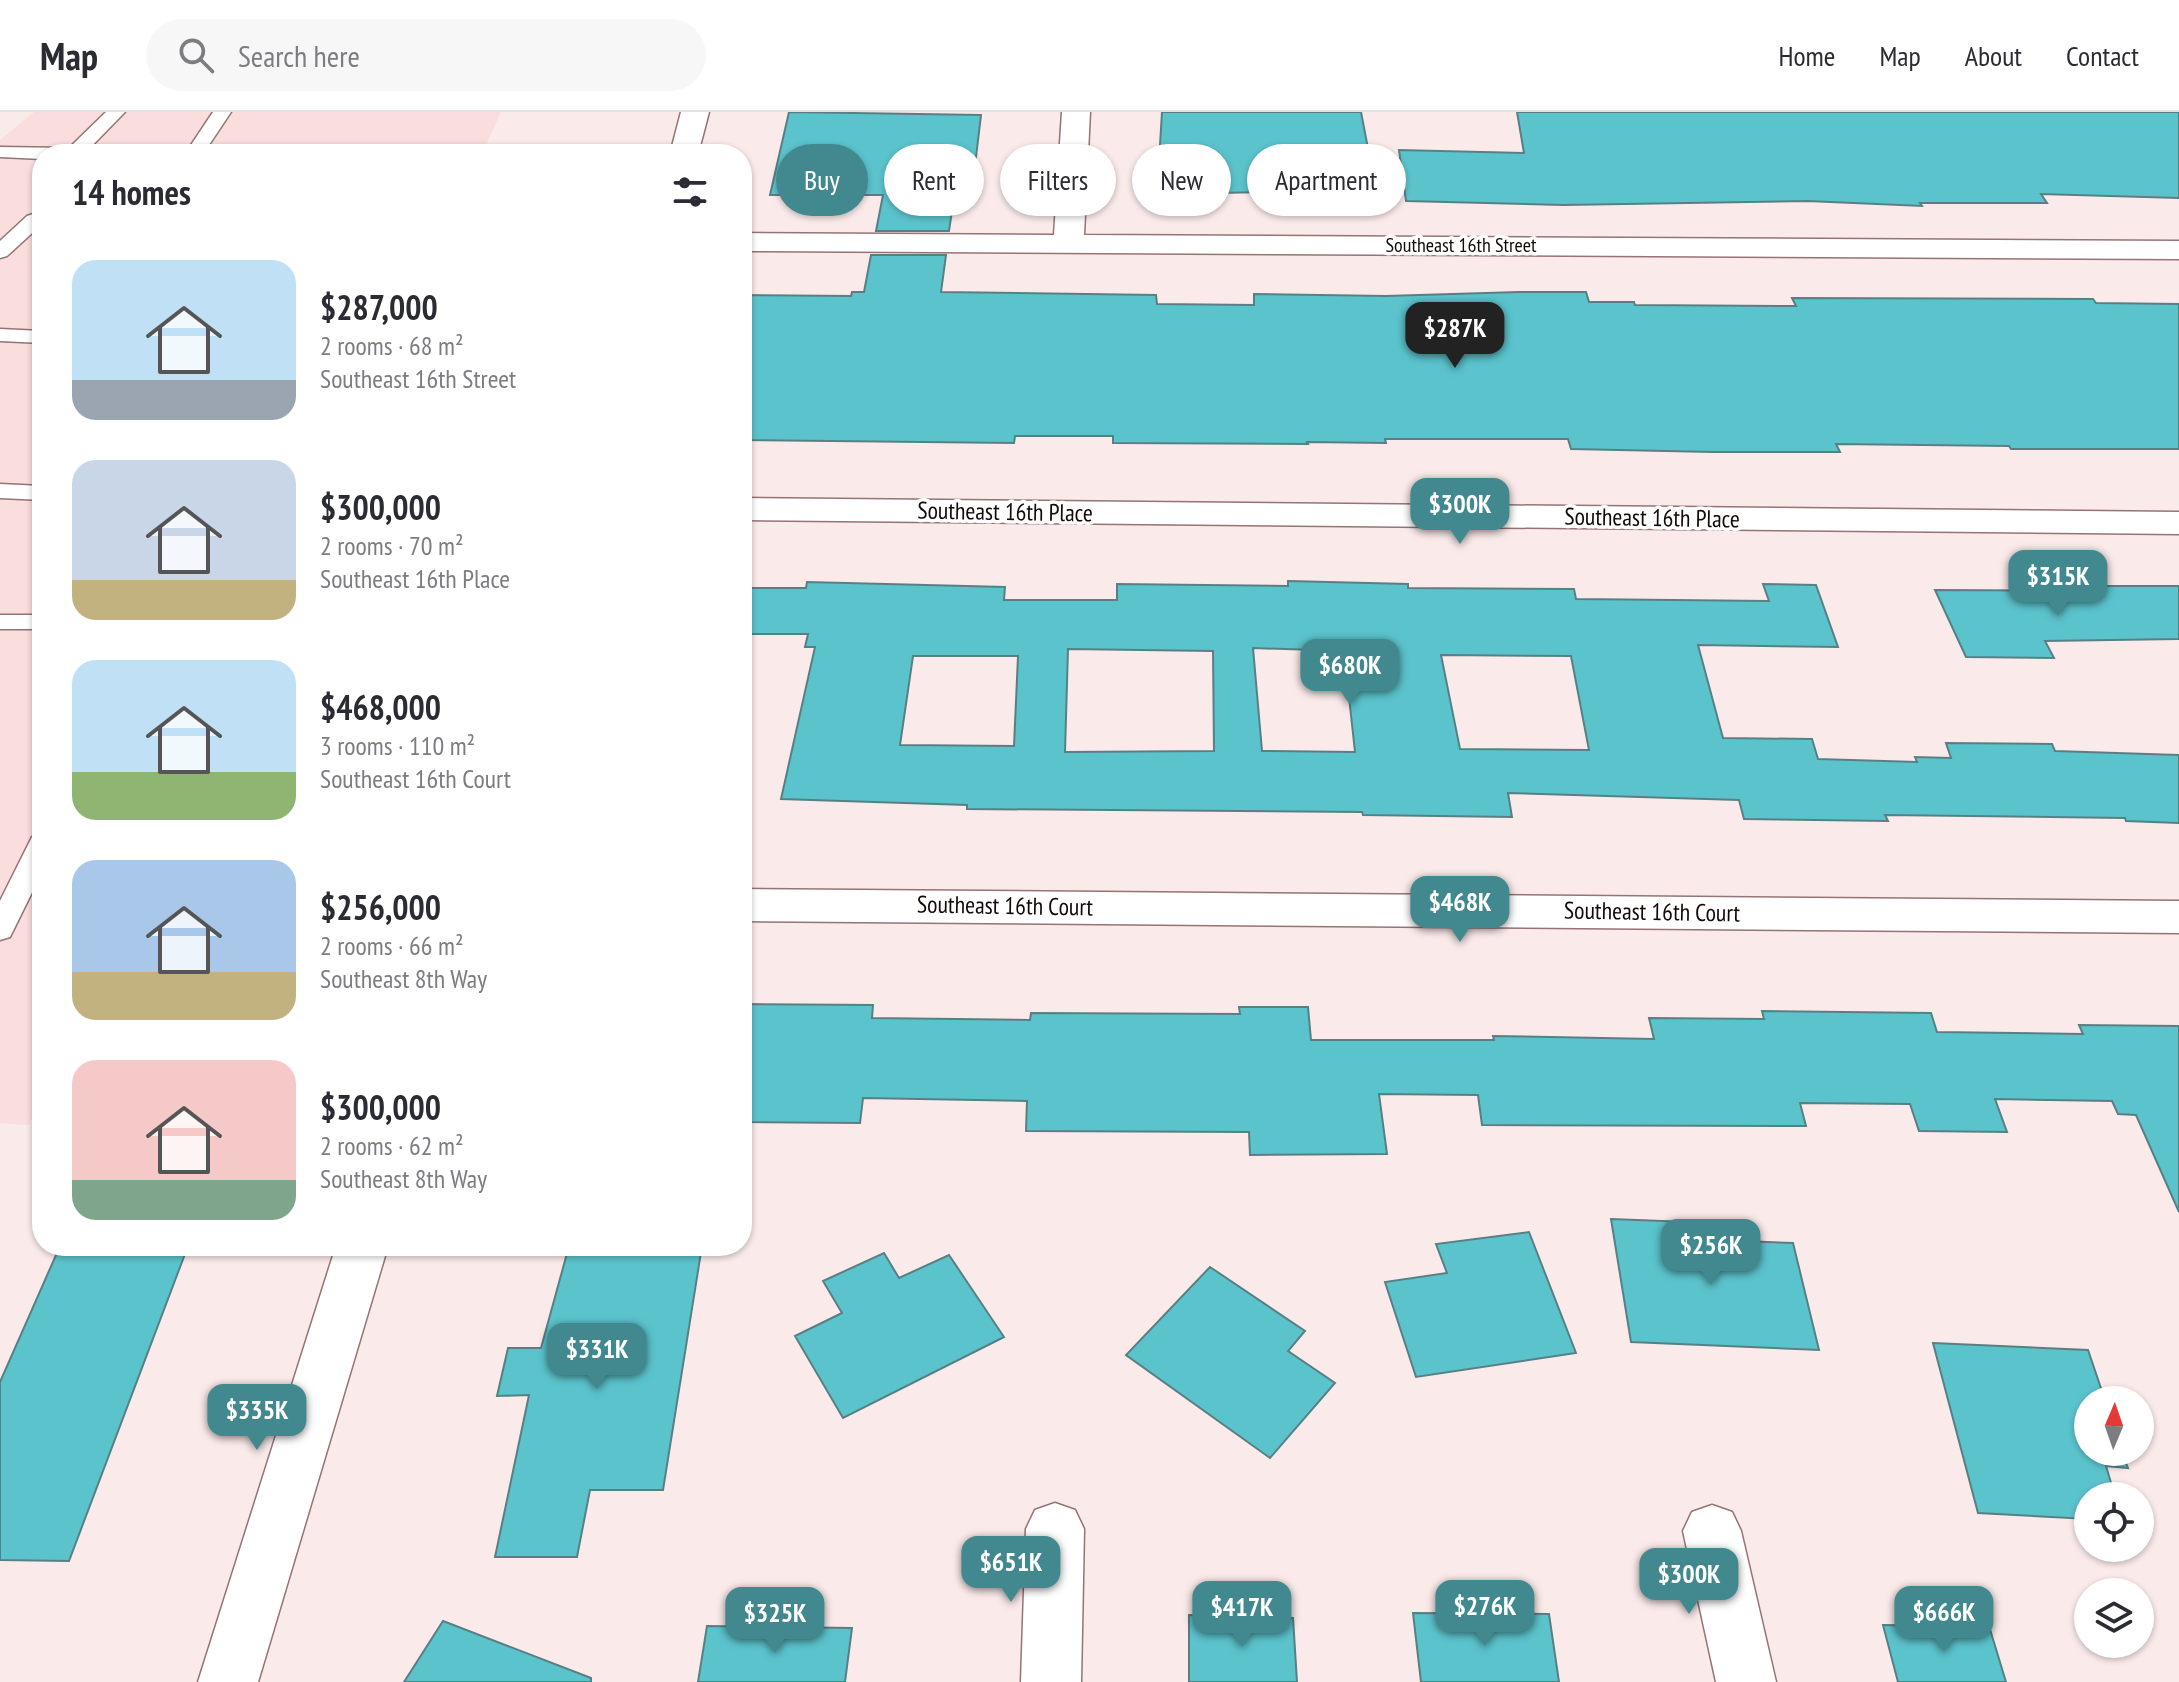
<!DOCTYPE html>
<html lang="en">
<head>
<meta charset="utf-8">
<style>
  body { margin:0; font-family:"PT Sans Narrow",sans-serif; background:#f7f7f7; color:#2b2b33; height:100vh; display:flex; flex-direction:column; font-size:30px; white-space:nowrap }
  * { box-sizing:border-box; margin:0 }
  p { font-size:26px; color:#7c7c81 }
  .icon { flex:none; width:44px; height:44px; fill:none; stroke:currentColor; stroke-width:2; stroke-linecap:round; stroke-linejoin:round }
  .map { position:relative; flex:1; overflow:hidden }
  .panel { position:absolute; left:32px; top:32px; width:720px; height:1112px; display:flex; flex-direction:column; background:#fff; border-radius:32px; box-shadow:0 2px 6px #0004 }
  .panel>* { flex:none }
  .top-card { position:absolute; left:776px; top:32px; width:760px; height:72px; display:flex; gap:16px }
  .needle { width:52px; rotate:2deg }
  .controls { position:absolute; left:2074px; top:1274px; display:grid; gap:16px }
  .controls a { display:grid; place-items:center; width:80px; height:80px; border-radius:50%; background:#fff; box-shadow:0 2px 6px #0004; font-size:40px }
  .price { position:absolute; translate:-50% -68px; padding:0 18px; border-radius:16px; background:#41898f; color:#fff; font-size:26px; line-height:52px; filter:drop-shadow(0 2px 4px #0008) }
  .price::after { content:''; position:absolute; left:50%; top:48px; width:24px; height:18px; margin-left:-12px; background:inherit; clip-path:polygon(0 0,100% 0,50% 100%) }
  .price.current { background:#222; color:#fff }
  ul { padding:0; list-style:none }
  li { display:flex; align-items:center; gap:24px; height:200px; padding:0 40px }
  li span { display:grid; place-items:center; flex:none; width:224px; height:160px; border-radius:24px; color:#555 }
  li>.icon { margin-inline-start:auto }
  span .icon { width:96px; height:96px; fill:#fffc; stroke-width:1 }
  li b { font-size:34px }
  h2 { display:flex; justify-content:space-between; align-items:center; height:96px; padding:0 40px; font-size:34px }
  .pill { padding:0 28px; border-radius:36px; background:#fff; box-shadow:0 2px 6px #0004; font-size:28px; line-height:72px }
  .pill.current { background:#41898f; color:#fff }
  header { display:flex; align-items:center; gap:48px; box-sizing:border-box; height:112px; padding:0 40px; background:#fff; border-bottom:2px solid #e1e1e2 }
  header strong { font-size:38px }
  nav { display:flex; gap:44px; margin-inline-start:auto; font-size:28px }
  .search { width:560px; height:72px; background:#f7f7f7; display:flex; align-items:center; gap:20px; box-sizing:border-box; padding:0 28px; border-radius:44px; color:#7c7c81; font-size:30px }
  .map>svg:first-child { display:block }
</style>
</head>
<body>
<header>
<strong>Map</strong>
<div class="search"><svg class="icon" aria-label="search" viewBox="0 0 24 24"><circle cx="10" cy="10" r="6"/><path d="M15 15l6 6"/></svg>Search here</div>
<nav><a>Home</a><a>Map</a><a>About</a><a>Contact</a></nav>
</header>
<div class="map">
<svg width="2179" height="1570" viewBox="0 0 2179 1570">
  <rect width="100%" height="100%" fill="#faeaea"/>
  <path fill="#fadddd" d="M34 0H501L482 42H42V984L29 1013 0 1011V28Z"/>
  <path fill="#5bc3cc" stroke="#588084" stroke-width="2" fill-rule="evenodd" d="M789 0 981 3 972 79H955L949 119H876L883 83H770Z
    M1162 0H1361L1376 78 1157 82Z
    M1517 0H2179V86L2041 82 2047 91H1920L1922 94 1807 89 1563 93 1406 89 1399 38 1524 41Z
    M871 143H946L941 180 1156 183 1157 192 1254 193V182L1386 184 1519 180H1586L1589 190H1634L1635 193 1796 194 1792 186 2093 187 2096 191 2179 192V337H2011L2009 334 1836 332 1840 340H1713L1571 337 1568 327H1385L1386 331 1307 330 1308 332 1113 331V324H1015L1014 331 742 328V183L851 184 852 180H864Z
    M1288 469 1408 472V476L1574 477 1576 487 1769 489 1763 472 1816 473 1838 535 1698 533 1723 626 1812 627 1818 647 1917 650 1915 645 1951 646 1946 631 2052 632 2055 639 2179 643V711L2126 709 2125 706 1885 703 1888 709 1744 707 1739 688 1508 681 1512 705 1363 703 1362 700 967 697V693L781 687 815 535H805L808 522H742V476H806L807 470 1005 475 1004 488H1117V472L1288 474ZM1253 536 1344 539 1355 640 1262 639ZM1068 537 1213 539 1214 639 1065 640ZM1441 543 1571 544 1589 638 1460 637ZM913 544H1018L1014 634 900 633Z
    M2094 474H2179V527L2045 529 2054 546 1966 545 1935 478 2097 479Z
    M742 892 873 893 872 906 1030 908 1031 901 1240 902 1239 895H1308L1311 928H1494L1493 924 1654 927 1649 906 1764 907 1762 899 1931 901 1937 920 2083 922 2079 913 2179 914V1100L2136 1003 2118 1002 2112 989 1995 987 2007 1020 1919 1019 1910 992 1800 991 1806 1014 1482 1013 1478 983 1379 982 1387 1042 1250 1043 1249 1020 1026 1019 1027 989 863 986 860 1011 742 1010Z
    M1611 1107 1740 1112 1743 1129 1793 1131 1819 1238 1631 1230Z
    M1529 1120 1576 1241 1416 1265 1385 1170 1447 1161 1436 1132Z
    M60 1134H188L69 1449 0 1448V1270Z
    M569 1134H702L663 1378H590L577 1445H495L529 1283 497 1284 508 1236H541Z
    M884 1141 899 1166 949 1143 1004 1225 843 1306 795 1224 842 1201 823 1169Z
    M1210 1155 1305 1219 1288 1239 1335 1271 1270 1346 1126 1243Z
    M1933 1231 2088 1238 2105 1288H2088V1340H2122L2128 1356 2106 1354 2115 1384H2088V1407L1978 1401Z
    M1413 1501 1549 1502 1559 1570H1421Z
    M1189 1503 1293 1506 1297 1570H1189Z
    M443 1509 591 1566V1570H404Z
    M1883 1513 1989 1514 2006 1570H1898Z
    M707 1514 852 1516 845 1570H698Z"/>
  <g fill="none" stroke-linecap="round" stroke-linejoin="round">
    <defs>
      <path id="lane" d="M106 0H125L84 42H42V47L0 45V35L69 36Z
        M213 0H231L203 42H185Z
        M42 99V112L7 144 0 146V129L27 104Z
        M0 217 42 219V231L0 229Z
        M0 372 42 374V388L0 386Z
        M0 503H42V517H0Z
        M42 723V760L10 825 0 828V789L32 725Z"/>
      <path id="street" d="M681 0H709L698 42H670Z
        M1062 0H1090L1084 123 2179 129V147L742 139V121L1054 123Z
        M742 386 2179 400V422L742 408Z
        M742 777 2179 789V821L742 809Z
        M336 1134H388L258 1570H198Z
        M1055 1391 1075 1398 1084 1417 1081 1570H1021L1026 1417 1035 1398Z
        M1712 1393 1732 1400 1741 1419 1776 1570H1716L1683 1419 1692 1400Z"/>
    </defs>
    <use href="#lane" stroke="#967374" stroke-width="3"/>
    <use href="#street" stroke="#967374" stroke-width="3"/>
    <use href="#lane" fill="#fff" fill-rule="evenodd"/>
    <use href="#street" fill="#fff" fill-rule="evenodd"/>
  </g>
  <g text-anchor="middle" stroke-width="7" stroke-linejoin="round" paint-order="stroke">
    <g font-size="20" fill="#140808" stroke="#fff">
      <text x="1461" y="140">Southeast 16th Street</text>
    </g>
    <g font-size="24" fill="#140808" stroke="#fff">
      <text transform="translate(1005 400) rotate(1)" y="8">Southeast 16th Place</text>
      <text transform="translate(1652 406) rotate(1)" y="8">Southeast 16th Place</text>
      <text transform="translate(1005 794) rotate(1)" y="8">Southeast 16th Court</text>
      <text transform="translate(1652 800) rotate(1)" y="8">Southeast 16th Court</text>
    </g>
  </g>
</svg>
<div class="controls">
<a><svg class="needle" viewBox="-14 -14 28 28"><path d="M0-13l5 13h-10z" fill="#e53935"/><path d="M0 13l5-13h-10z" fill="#7c7c81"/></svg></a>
<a><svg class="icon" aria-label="locate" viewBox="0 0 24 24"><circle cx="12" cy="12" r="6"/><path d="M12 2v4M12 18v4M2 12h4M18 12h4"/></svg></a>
<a><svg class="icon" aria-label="layers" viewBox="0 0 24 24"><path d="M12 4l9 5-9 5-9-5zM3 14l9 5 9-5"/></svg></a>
</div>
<b class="price current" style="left:1455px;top:258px">$287K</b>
<b class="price" style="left:1460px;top:434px">$300K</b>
<b class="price" style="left:2058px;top:506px">$315K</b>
<b class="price" style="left:1350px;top:595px">$680K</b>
<b class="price" style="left:1460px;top:832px">$468K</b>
<b class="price" style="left:1711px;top:1175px">$256K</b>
<b class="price" style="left:597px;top:1279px">$331K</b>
<b class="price" style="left:257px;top:1340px">$335K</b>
<b class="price" style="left:1011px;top:1492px">$651K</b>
<b class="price" style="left:1689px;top:1504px">$300K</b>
<b class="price" style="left:1485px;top:1536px">$276K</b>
<b class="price" style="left:1242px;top:1537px">$417K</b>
<b class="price" style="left:1944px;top:1542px">$666K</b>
<b class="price" style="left:775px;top:1543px">$325K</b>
<div class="top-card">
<a class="pill current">Buy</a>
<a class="pill">Rent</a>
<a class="pill">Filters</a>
<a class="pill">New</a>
<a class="pill">Apartment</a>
</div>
<section class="panel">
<h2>14 homes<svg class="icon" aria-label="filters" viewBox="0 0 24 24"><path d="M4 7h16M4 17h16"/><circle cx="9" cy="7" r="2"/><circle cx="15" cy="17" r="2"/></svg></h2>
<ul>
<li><span style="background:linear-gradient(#bfe0f5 75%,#9aa5b1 0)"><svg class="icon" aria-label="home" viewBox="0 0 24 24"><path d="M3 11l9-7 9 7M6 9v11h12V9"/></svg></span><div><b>$287,000</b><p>2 rooms · 68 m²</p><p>Southeast 16th Street</p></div></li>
<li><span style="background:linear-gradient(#c9d6e8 75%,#c2b280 0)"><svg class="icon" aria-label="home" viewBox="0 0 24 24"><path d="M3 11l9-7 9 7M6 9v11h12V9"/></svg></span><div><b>$300,000</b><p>2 rooms · 70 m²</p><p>Southeast 16th Place</p></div></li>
<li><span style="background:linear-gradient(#bfe0f5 70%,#8fb573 0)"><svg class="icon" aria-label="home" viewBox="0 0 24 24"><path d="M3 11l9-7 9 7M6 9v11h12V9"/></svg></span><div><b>$468,000</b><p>3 rooms · 110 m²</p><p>Southeast 16th Court</p></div></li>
<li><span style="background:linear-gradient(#a9c7e8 70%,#c2b280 0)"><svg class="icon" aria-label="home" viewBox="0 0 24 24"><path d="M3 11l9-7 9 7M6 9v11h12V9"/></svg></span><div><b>$256,000</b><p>2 rooms · 66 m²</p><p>Southeast 8th Way</p></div></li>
<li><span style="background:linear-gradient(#f6c9c9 75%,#7fa58c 0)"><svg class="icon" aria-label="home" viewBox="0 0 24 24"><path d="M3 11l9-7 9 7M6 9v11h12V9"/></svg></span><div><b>$300,000</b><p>2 rooms · 62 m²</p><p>Southeast 8th Way</p></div></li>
</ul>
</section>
</div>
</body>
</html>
